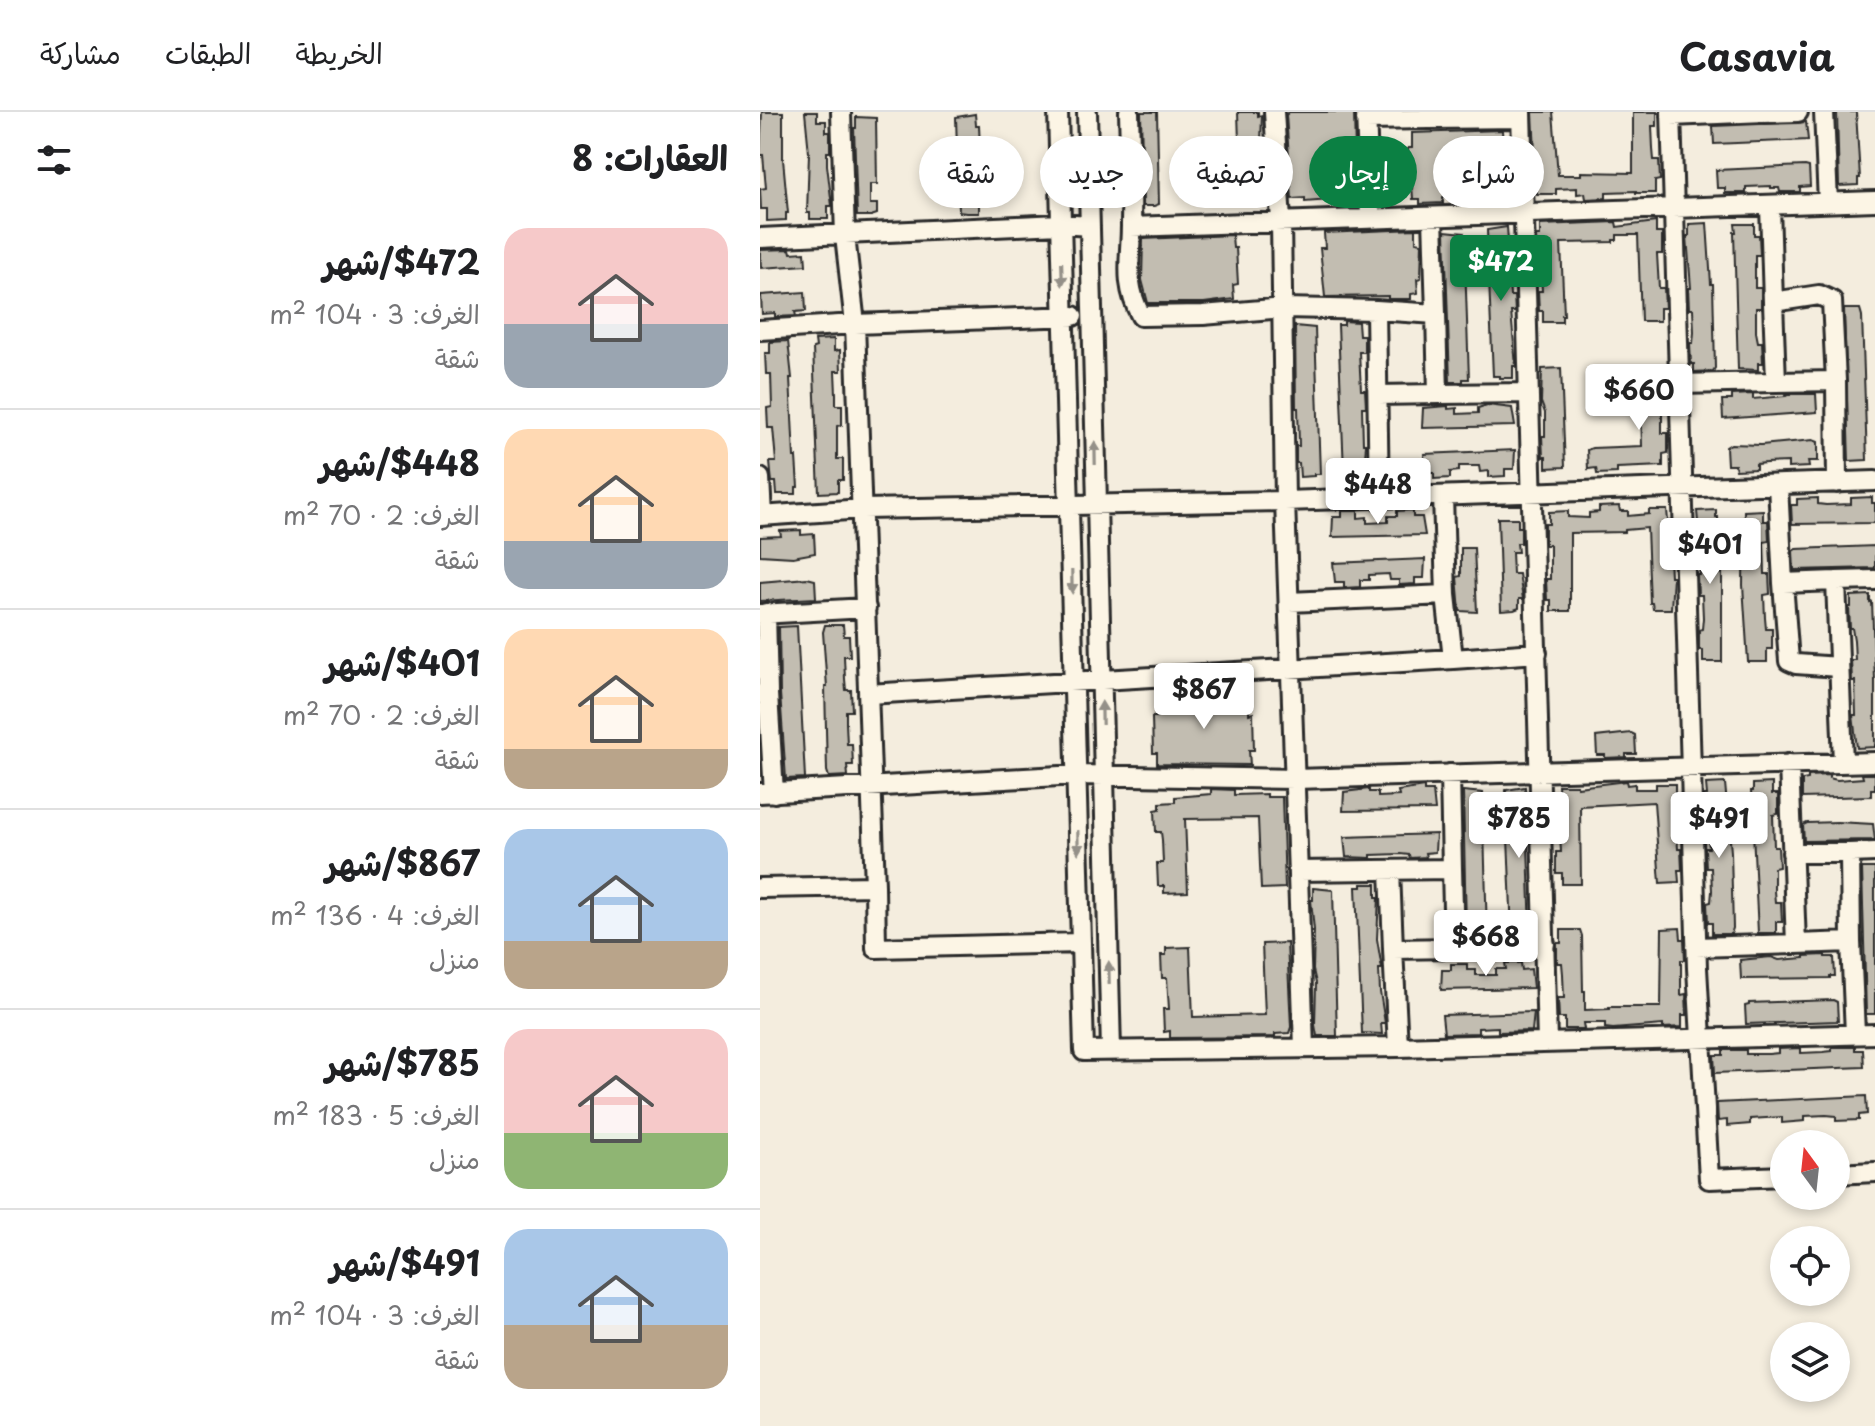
<!DOCTYPE html>
<html lang="ar">
<head>
<meta charset="utf-8">
<style>
  body { margin:0; font-family:"Playpen Sans","Playpen Sans Arabic",sans-serif; background:#f6f6f6; color:#202124; direction:rtl; height:100vh; display:flex; flex-direction:column; font-size:30px; white-space:nowrap }
  * { box-sizing:border-box; margin:0 }
  p { font-size:26px; color:#757577 }
  .icon { flex:none; width:44px; height:44px; fill:none; stroke:currentColor; stroke-width:2; stroke-linecap:round; stroke-linejoin:round }
  .map { position:relative; flex:1; overflow:hidden; direction:ltr }
  .panel { display:flex; flex-direction:column; background:#fff; width:760px }
  .panel>* { flex:none }
  .hud { position:absolute; left:24px; top:24px; width:760px; height:72px; direction:rtl; display:flex; gap:16px }
  .needle { width:52px; rotate:345deg }
  .buttons { position:absolute; left:1010px; top:1018px; display:grid; gap:16px }
  .buttons a { display:grid; place-items:center; width:80px; height:80px; border-radius:50%; background:#fff; box-shadow:0 4px 12px #0003; font-size:40px }
  .price { position:absolute; translate:-50% -68px; padding:0 18px; border-radius:8px; background:#fff; color:#222; font-size:26px; line-height:52px; filter:drop-shadow(0 2px 4px #0008) }
  .price::after { content:''; position:absolute; left:50%; top:48px; width:24px; height:18px; margin-left:-12px; background:inherit; clip-path:polygon(0 0,100% 0,50% 100%) }
  .price.current { background:#0b8043; color:#fff }
  ul { padding:0; list-style:none }
  li { display:flex; align-items:center; gap:24px; height:200px; padding:0 32px }
  li+li { border-top:2px solid #e0e0e0 }
  li span { display:grid; place-items:center; flex:none; width:224px; height:160px; border-radius:24px; color:#555 }
  li>.icon { margin-inline-start:auto }
  span .icon { width:96px; height:96px; fill:#fffc; stroke-width:1 }
  li b { font-size:34px }
  h2 { display:flex; justify-content:space-between; align-items:center; height:96px; padding:0 32px; font-size:34px }
  .pill { padding:0 28px; border-radius:36px; background:#fff; box-shadow:0 4px 12px #0003; font-size:28px; line-height:72px }
  .pill.current { background:#0b8043; color:#fff }
  header { display:flex; align-items:center; gap:48px; box-sizing:border-box; height:112px; padding:0 40px; background:#fff; border-bottom:2px solid #e0e0e0 }
  header strong { font-size:38px }
  nav { display:flex; gap:44px; margin-inline-start:auto; font-size:28px }
  main { display:flex; flex:1; min-height:0 }
  .map>svg:first-child { display:block }
</style>
</head>
<body>
<header>
<strong>Casavia</strong>
<nav><a>الخريطة</a><a>الطبقات</a><a>مشاركة</a></nav>
</header>
<main>
<div class="map">
<svg width="1115" height="1314" viewBox="0 0 1115 1314">
  <rect width="100%" height="100%" fill="#f4edde"/>
  <filter id="ink" filterUnits="userSpaceOnUse"><feTurbulence type="fractalNoise" baseFrequency=".0125" numOctaves="2"/><feDisplacementMap in="SourceGraphic" scale="16" xChannelSelector="R" yChannelSelector="G"/><feConvolveMatrix kernelMatrix="1 2 1 2 8 2 1 2 1" color-interpolation-filters="sRGB"/></filter>
  <g filter="url(#ink)">
    <path fill="#c2bdb1" stroke="#2b2b2b" stroke-width="2" d="M2 0H23V47L28 101H26V108L7 109V97H1L0 77 6 76 3 43H0Z
      M45 0H57V9H66V20H70V40H67V53L72 94H68V107H50V101H47L49 41Z
      M381 0H397L399 92 394 94H383Z
      M478 0H498V4L502 3 500 57H504V80H501V91H481Z
      M529 0H594L596 86 545 90V86L532 87 526 3Z
      M773 0H793L798 63H821V60L873 61V0H897V14H892L893 37 894 48H899L900 68 895 69V81H876V79L846 80V86L826 87 825 81 817 82V76L796 77V82H777Z
      M1077 0H1096L1100 66H1098V73L1079 74Z
      M215 2 216 13H219L220 36H216L218 67H221L222 90H219V101H206L199 100 196 5Z
      M96 5 116 6 117 72H110V92H117V102L111 104H97L94 16H96Z
      M1046 10 1048 28 954 32 953 14Z
      M742 18 743 33H746L747 69H743V84H736L737 90 714 91 713 85H683V91L660 92V87H653L652 73H649L648 36H652V21Z
      M1045 54 1049 55 1050 74 1040 75V80H1020L1019 76H1011V74L986 75V81H965V76H957L956 58Z
      M856 110 857 115 896 110V121H902V142H897L899 176H904L905 196H900V209H881L878 123H857V128H853V130L801 131 804 203H802V210H783V199H779L778 179H782L780 145H777L776 124H780V113Z
      M947 111 951 172H953L955 256 953 259 934 260V252H931L930 231H933L934 220 933 197H929L928 176H931L927 124H929V112Z
      M975 112H994V123H999L1000 143H995V176H1001V196H996V220L998 230H1002L1003 251H998V258L978 257 974 120H976Z
      M747 115 748 129H753V145L748 146 749 170 750 184H754L755 200H751L756 254H753V266H740V264H733L727 118Z
      M656 117V130L662 131 661 166 657 167 658 181 651 182V187H628V184L565 185 560 136H565L564 121Z
      M685 119 704 121 709 267H703V270H690Z
      M472 123 473 136H476L478 172 473 173 474 187 444 191H388L382 168 383 127Z
      M30 137 31 141 45 140 46 153 1 156 0 138Z
      M45 180 46 199 35 200 36 204 15 205V201L2 202 1 183Z
      M1084 197H1100L1102 204 1107 348 1089 349Z
      M584 209 598 210 599 223H604V240H599L601 278H605L606 295H602L603 332H606L604 360 584 359 578 213H584Z
      M535 214 555 216 560 362H554V364L540 365 539 351H536V334H539L538 296H536Z
      M74 227V239L80 238 81 259H75L76 282V293H82V313L77 314V347H83V368H78V380L59 381 53 236 56 235 55 228Z
      M28 229 32 266H30L34 345H36L38 375H36V382H17L16 370H12L11 361 10 350H16L13 316H8L7 296 12 295 11 262H6L5 241H10V230Z
      M901 255 902 266H907L908 286H902V321H908V341L903 342V354L857 356V361L837 362 836 356 828 357 827 338 832 336 882 334 880 263H883L882 256Z
      M801 256 805 355 786 356V345H783L782 324H785V301L781 290 782 257Z
      M993 282V287L1027 284 1026 282H1056L1057 300 963 307 962 288H972V283Z
      M727 293 752 296 755 314 662 316 663 296 688 294V297L697 296V302L718 301V296Z
      M1053 328 1058 330V349H1048L1049 355 1028 356V350L1006 351 996 352V357L976 358 975 353H967L966 335 971 332 1001 333Z
      M755 338 754 357H745V364L729 365V359L720 360 719 354H699V359L690 360V366L674 367V361H665L664 342Z
      M1112 385V391H1115V411L1032 412 1031 393H1037V387L1058 386V392L1066 393 1091 392V386Z
      M859 394 860 399H868V404L889 402V398H907L908 409H911L912 429 908 430 910 464H913L911 497H893L892 491H890L887 416 865 418V420L810 421V499H791V488H787L786 467H790V433H785V412H789V400L808 399V405L829 406V401L839 400V395Z
      M653 398V405H662L665 423 572 425 573 405H582V399H598V406L607 405V411L628 410V404H637V399Z
      M956 398V405H958L959 458H962V550H943V538H939V518L942 517 943 506 942 483H938L937 463H940L935 410H938L937 399Z
      M1003 398V409H1008L1009 429 1004 430 1005 462H1009L1010 482 1004 483 1005 506 1006 517H1012V537H1007V550H988L983 473 984 399Z
      M738 406H758V415H761V431H757L758 440H752L753 462H759L763 487H759V496L754 498 741 499Z
      M41 418V423L54 422 55 441 33 445 0 443V425L21 424 20 419Z
      M1115 434V456L1034 458 1033 439 1036 437Z
      M701 436H714L717 500 700 499 697 465 701 464Z
      M665 447 664 466H655V472L639 473V468H630L629 462 609 463V468H600V475L584 476V470H575L573 451Z
      M47 466 55 468 56 486 0 489V470Z
      M1110 483V491L1112 490 1115 568V635L1097 636 1093 603H1096L1095 569H1092L1091 548H1095L1094 528 1092 516H1090L1089 495H1091V484Z
      M65 513H83L84 524H89L90 544H84L85 567 86 578H91L92 599H86V611L87 632H92L93 653H87L88 664 69 665 67 659 65 575H67L63 520Z
      M37 514 45 666 26 667 20 581 19 515Z
      M482 581V587H489V602L493 601 494 638H489L490 653 397 652V641H393L392 605H396V590H404V585H427V590H451V587H459V582Z
      M871 621 875 623 876 642H866V645L845 646V643H837L836 625Z
      M1102 662H1115V677H1111V684L1042 686V668L1048 667V664L1069 663V666L1077 668 1103 666Z
      M866 669 867 673 875 672V677H896V672H915V683L920 682V703H916L918 737H921L922 758H918L919 770 900 771 894 690 820 694 821 772H802V761H796V740H801L799 706H794L793 686H799L798 673H817V675Z
      M965 671 971 740 973 816 971 822H952V811H948L947 791 951 790 952 779 951 756H946L945 736H949L944 683H947L946 672Z
      M1012 671V682H1018V702L1013 703 1014 735H1018L1019 755 1014 756V779L1015 790H1021L1022 810H1016V821H998L991 679H993V672Z
      M664 675V679H673L675 698 583 699 584 680 609 677V680H618V685L639 684 638 679Z
      M765 675 766 689H768L769 705H767L771 821H752L746 678Z
      M451 677 474 678V683L507 682V685H522L525 776 501 777 498 706 425 707 428 780 404 781V774H398L397 751H403L402 728 401 720H396L395 698 400 697V691L415 690V685L451 682Z
      M703 679 723 681 727 823H707L706 816Z
      M1077 710 1113 712 1115 728 1044 729 1043 713 1047 711Z
      M676 722 675 740 665 741 666 745 650 746 649 743 640 742 611 743V746L586 745 584 725Z
      M1102 756H1115V902H1106Z
      M602 772H616V785H619L617 827 622 857H619L620 880 625 911H621L622 922 602 921 596 775H602Z
      M553 776 573 778 577 924H557L555 913 556 871 553 858 554 818 551 788H553Z
      M920 816 921 827H924L925 848H921V883L926 882 927 903H922V915L903 916V913L853 917 845 916V911H823L824 917H805V906H799L798 886H804L803 862 802 851H797V831H801V818H820L822 824 823 879H825V898L849 897V895H901L902 817Z
      M527 831 531 915 529 921 515 922V925L410 926V919L404 920 403 897H409L407 866H402L401 843H406V836L430 835 433 905 505 903 502 832Z
      M1065 843V845H1074L1075 864H1070V866L981 867 980 848 1011 845 1019 848 1044 846V844Z
      M745 851H761L762 858 771 857 773 876 681 878 682 858H691V852H707V858H716V863H736V857H746Z
      M1073 888 1077 890 1078 909 986 912 985 894 989 893V891Z
      M774 900 772 919 738 920V915L718 916V921L684 922 682 903Z
      M1072 935H1095V938H1103L1104 955 955 961 954 943H963V938H986V942H1009L1018 941V937L1041 936V941L1063 940 1072 939Z
      M1106 984 1107 1002 1099 1003V1008L1076 1009V1004L1066 1003 1045 1004V1009L1022 1011V1005L990 1007V1012L967 1014V1008L958 1009 957 991Z"/>
    <g fill="none" stroke-linecap="round" stroke-linejoin="round">
      <defs>
        <path id="minor" d="M81 0 85 124 95 212 115 774
          M298 0 324 939 638 935 1115 922
          M327 0 351 939
          M369 0C370 37 372 75 371 112 371 147 363 171 381 204L443 203 524 196 616 198 619 386
          M514 0 521 109 525 389 544 936
          M606 0 610 106
          M669 0V7L761 6
          M761 0 787 930
          M911 0 937 856 949 1067 1024 1064
          M1064 0 1068 91
          M1004 1 1038 0
          M911 4 1004 0
          M606 8 669 7
          M1010 94 1013 190 1059 183 1072 189 1076 269 1077 371
          M673 105 676 202
          M371 115 1115 89
          M0 126 300 112 330 114
          M616 198 676 202 678 282 618 283
          M0 218 95 212 313 204
          M1016 270 1076 269
          M919 272 1016 270 1013 190
          M678 282 769 281
          M0 366 2 404
          M1018 373 1023 471 1076 469
          M683 384 686 483 693 547 777 541
          M0 404 103 397 525 389 1115 369
          M1023 471 1029 549 1036 552 1079 555
          M529 490 686 483
          M0 502 106 496
          M0 582H8L6 501
          M8 582 14 681
          M108 582 693 547
          M1083 651 1076 469 1115 468
          M1029 652 1036 832 1091 830 1090 741 1115 740
          M0 681 317 663 535 667 1115 650
          M1032 741H1090
          M630 758 633 837 694 836 692 757
          M538 759 692 757 690 662
          M0 776 115 774 116 836 320 831
          M1091 830 1095 922
          M936 835 1036 832
          M694 836 785 832
          M633 837 638 935
          M1076 1062 1115 1060"/>
      </defs>
      <use href="#minor" stroke="#2b2b2b" stroke-width="24"/>
      <use href="#minor" stroke="#fcf5e5" stroke-width="18"/>
    </g>
    <defs><path id="oneway-solid" d="M-6-.8H1V-3.2L6.5 0L1 3.2V.8H-6Z" transform="scale(2)"/></defs>
    <g fill="#949088">
      <use href="#oneway-solid" transform="translate(302 162) rotate(88)"/>
      <use href="#oneway-solid" transform="translate(335 341) rotate(-91)"/>
      <use href="#oneway-solid" transform="translate(312 470) rotate(89)"/>
      <use href="#oneway-solid" transform="translate(342 601) rotate(-91)"/>
      <use href="#oneway-solid" transform="translate(318 730) rotate(89)"/>
      <use href="#oneway-solid" transform="translate(349 861) rotate(-91)"/>
    </g>
  </g>
</svg>
<div class="buttons">
<a><svg class="needle" viewBox="-14 -14 28 28"><path d="M0-13l5 13h-10z" fill="#e53935"/><path d="M0 13l5-13h-10z" fill="#757577"/></svg></a>
<a><svg class="icon" aria-label="locate" viewBox="0 0 24 24"><circle cx="12" cy="12" r="6"/><path d="M12 2v4M12 18v4M2 12h4M18 12h4"/></svg></a>
<a><svg class="icon" aria-label="layers" viewBox="0 0 24 24"><path d="M12 4l9 5-9 5-9-5zM3 14l9 5 9-5"/></svg></a>
</div>
<b class="price current" style="left:741px;top:191px">$472</b>
<b class="price" style="left:879px;top:320px">$660</b>
<b class="price" style="left:618px;top:414px">$448</b>
<b class="price" style="left:950px;top:474px">$401</b>
<b class="price" style="left:444px;top:619px">$867</b>
<b class="price" style="left:759px;top:748px">$785</b>
<b class="price" style="left:959px;top:748px">$491</b>
<b class="price" style="left:726px;top:866px">$668</b>
<div class="hud">
<a class="pill">شراء</a>
<a class="pill current">إيجار</a>
<a class="pill">تصفية</a>
<a class="pill">جديد</a>
<a class="pill">شقة</a>
</div>
</div>
<section class="panel">
<h2>العقارات: 8<svg class="icon" aria-label="filters" viewBox="0 0 24 24"><path d="M4 7h16M4 17h16"/><circle cx="9" cy="7" r="2"/><circle cx="15" cy="17" r="2"/></svg></h2>
<ul>
<li><span style="background:linear-gradient(#f6c9c9 60%,#9aa5b1 0)"><svg class="icon" aria-label="home" viewBox="0 0 24 24"><path d="M3 11l9-7 9 7M6 9v11h12V9"/></svg></span><div><b>$472/شهر</b><p>الغرف: 3 · 104 m²</p><p>شقة</p></div></li>
<li><span style="background:linear-gradient(#ffd9b3 70%,#9aa5b1 0)"><svg class="icon" aria-label="home" viewBox="0 0 24 24"><path d="M3 11l9-7 9 7M6 9v11h12V9"/></svg></span><div><b>$448/شهر</b><p>الغرف: 2 · 70 m²</p><p>شقة</p></div></li>
<li><span style="background:linear-gradient(#ffd9b3 75%,#b9a48a 0)"><svg class="icon" aria-label="home" viewBox="0 0 24 24"><path d="M3 11l9-7 9 7M6 9v11h12V9"/></svg></span><div><b>$401/شهر</b><p>الغرف: 2 · 70 m²</p><p>شقة</p></div></li>
<li><span style="background:linear-gradient(#a9c7e8 70%,#b9a48a 0)"><svg class="icon" aria-label="home" viewBox="0 0 24 24"><path d="M3 11l9-7 9 7M6 9v11h12V9"/></svg></span><div><b>$867/شهر</b><p>الغرف: 4 · 136 m²</p><p>منزل</p></div></li>
<li><span style="background:linear-gradient(#f6c9c9 65%,#8fb573 0)"><svg class="icon" aria-label="home" viewBox="0 0 24 24"><path d="M3 11l9-7 9 7M6 9v11h12V9"/></svg></span><div><b>$785/شهر</b><p>الغرف: 5 · 183 m²</p><p>منزل</p></div></li>
<li><span style="background:linear-gradient(#a9c7e8 60%,#b9a48a 0)"><svg class="icon" aria-label="home" viewBox="0 0 24 24"><path d="M3 11l9-7 9 7M6 9v11h12V9"/></svg></span><div><b>$491/شهر</b><p>الغرف: 3 · 104 m²</p><p>شقة</p></div></li>
</ul>
</section>
</main>
</body>
</html>
